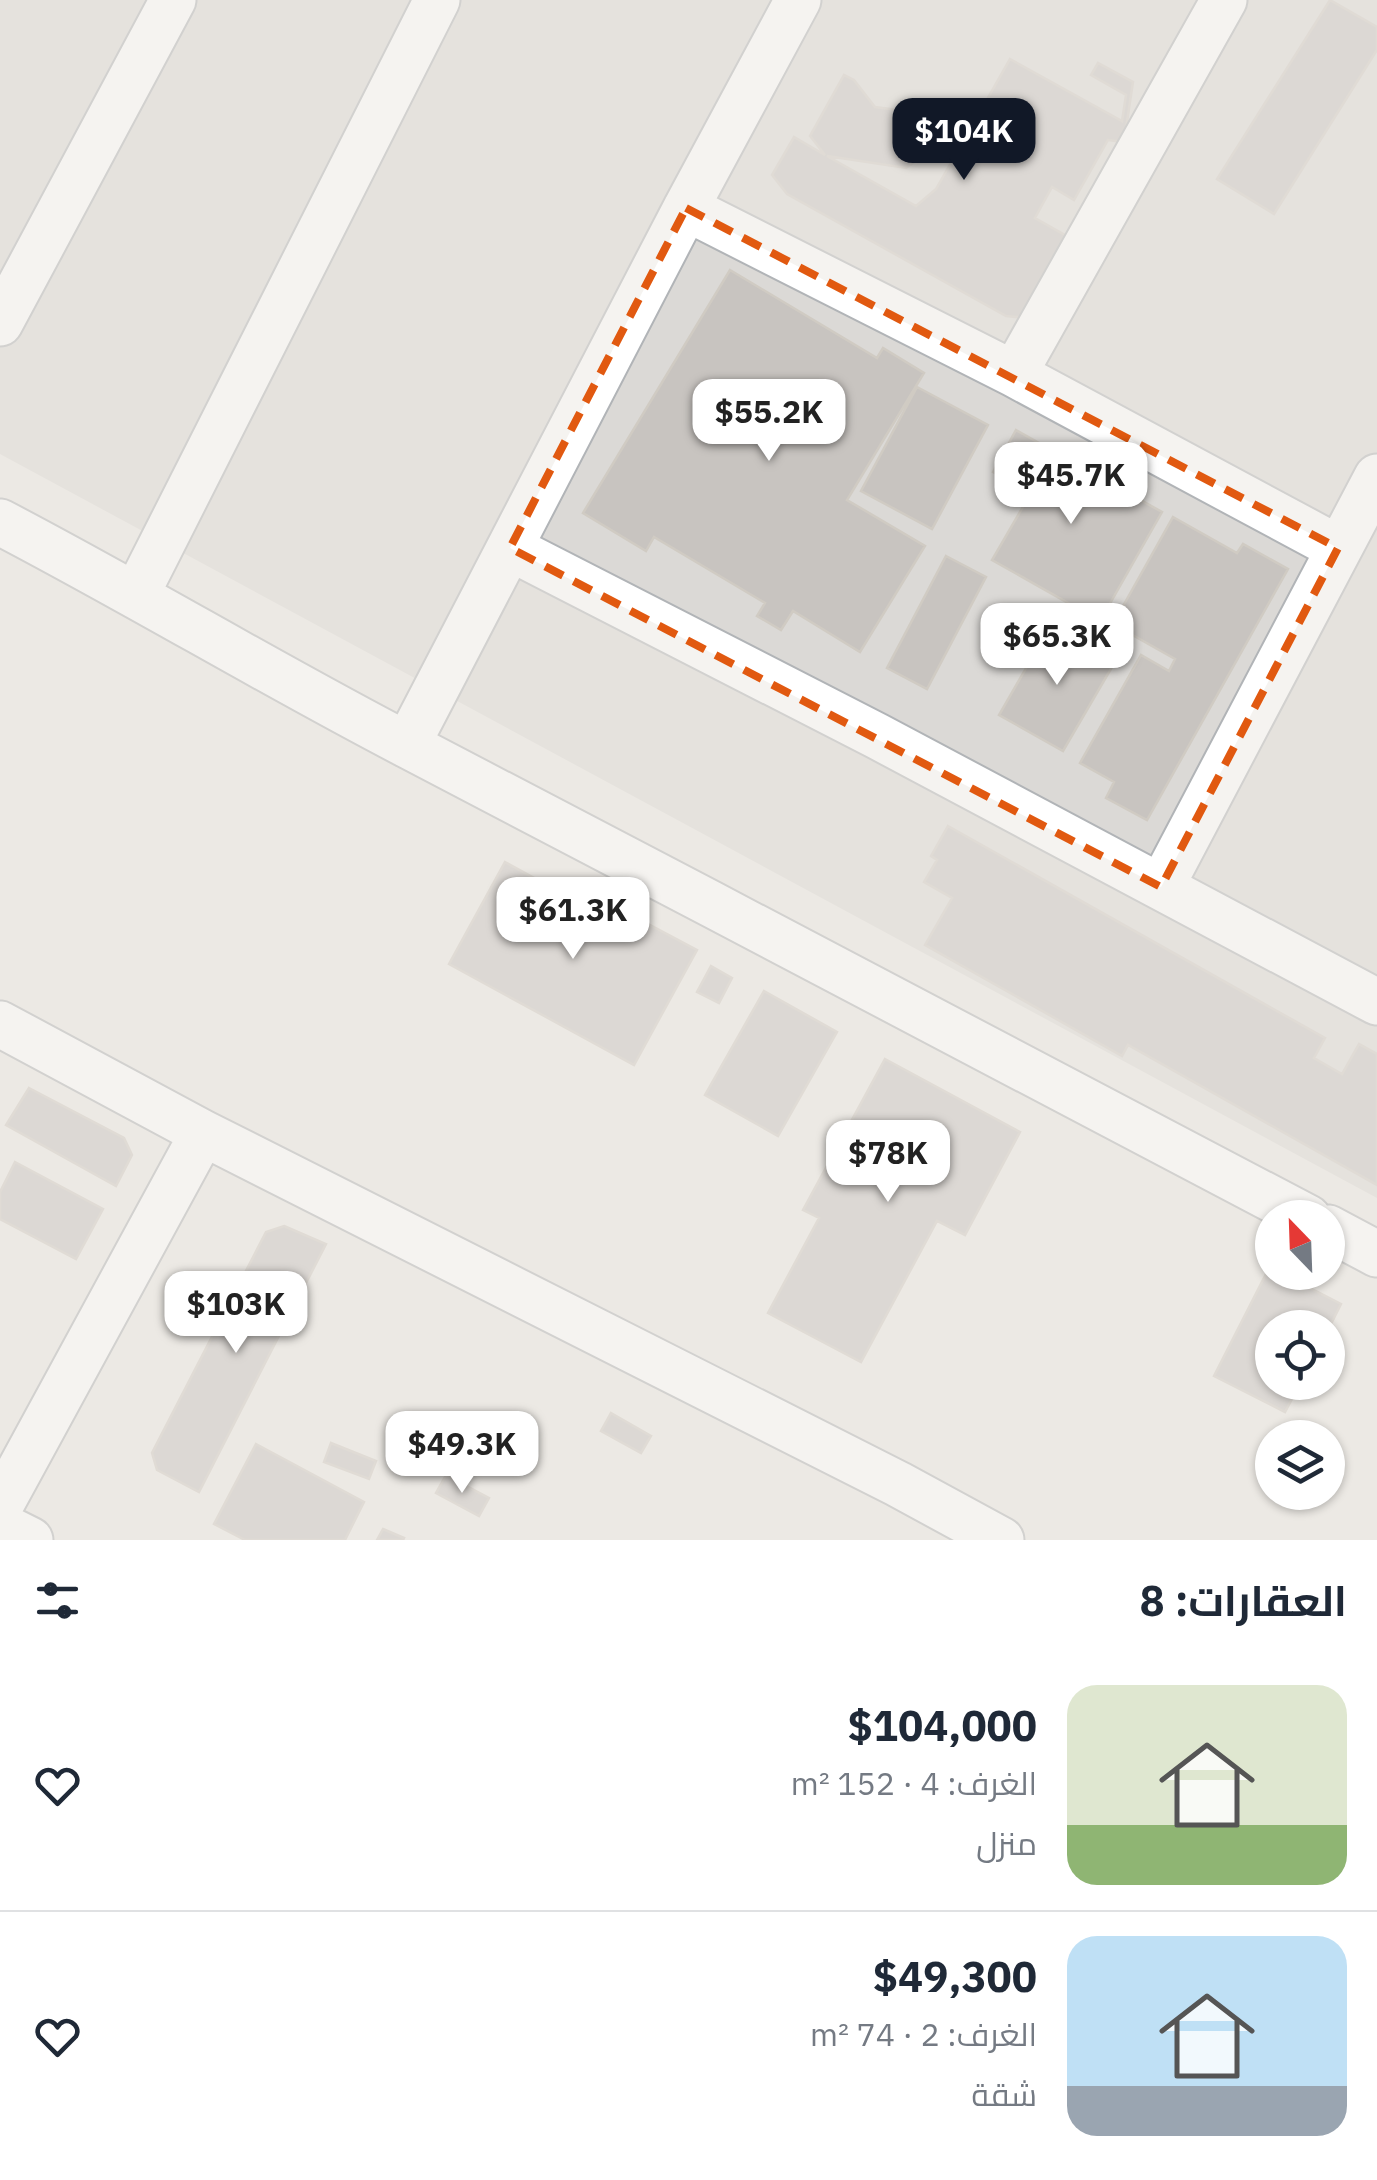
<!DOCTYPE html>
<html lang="ar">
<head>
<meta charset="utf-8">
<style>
  body { margin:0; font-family:"IBM Plex Sans",Cairo,sans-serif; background:#f2f2f3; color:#1f2937; direction:rtl; height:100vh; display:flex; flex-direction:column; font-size:38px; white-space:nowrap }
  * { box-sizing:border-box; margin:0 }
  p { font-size:32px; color:#747a83 }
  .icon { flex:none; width:55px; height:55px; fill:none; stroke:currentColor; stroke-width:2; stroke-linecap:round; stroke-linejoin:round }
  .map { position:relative; height:1540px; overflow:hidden; direction:ltr }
  .panel { display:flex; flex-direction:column; background:#fff; flex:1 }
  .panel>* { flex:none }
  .needle { width:65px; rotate:337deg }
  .buttons { position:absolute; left:1255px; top:1200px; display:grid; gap:20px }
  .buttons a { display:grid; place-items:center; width:90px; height:90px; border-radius:50%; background:#fff; box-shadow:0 2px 8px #0004; font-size:50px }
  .price { position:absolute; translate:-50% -85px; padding:0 22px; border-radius:20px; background:#fff; color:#222; font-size:32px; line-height:65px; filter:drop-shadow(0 2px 5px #0008) }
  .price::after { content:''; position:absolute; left:50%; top:60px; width:30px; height:22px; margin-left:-15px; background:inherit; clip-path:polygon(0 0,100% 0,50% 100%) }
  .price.selected { background:#111827; color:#fff }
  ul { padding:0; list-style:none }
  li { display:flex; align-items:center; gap:30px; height:250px; padding:0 30px }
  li+li { border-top:2px solid #e0e1e3 }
  li span { display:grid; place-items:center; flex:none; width:280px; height:200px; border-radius:30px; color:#555 }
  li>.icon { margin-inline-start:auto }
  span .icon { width:120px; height:120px; fill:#fffc; stroke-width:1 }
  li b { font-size:42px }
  h2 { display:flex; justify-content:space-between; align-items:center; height:120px; padding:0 30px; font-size:42px }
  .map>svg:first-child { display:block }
</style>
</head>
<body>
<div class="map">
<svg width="1377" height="1540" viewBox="0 0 1377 1540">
  <rect width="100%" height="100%" fill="#ece9e4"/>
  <path fill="#dbd9d6" d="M0 0H1377V1198L0 454Z"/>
  <path fill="#c8c4c0" stroke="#d0cbc3" stroke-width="2.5" d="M1330 0 1377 27V50L1274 214 1217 179Z
    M1010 59 1122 121 1126 95 1091 75 1098 63 1133 82 1124 142 1108 140 1074 200 1052 187 1035 218 1072 239 1027 318 1006 316 787 194 772 175 794 137 825 155 810 136 844 75 854 80 875 107 907 111 901 151 917 160 906 168 827 156 916 206 936 189Z
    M730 270 877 358 883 348 924 373 847 500 925 546 860 652 793 611 781 630 757 616 765 603 654 537 646 551 583 513Z
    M917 387 988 425 932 529 861 491Z
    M1016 430 1162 512 1100 621 992 560 1031 493 993 472Z
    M1173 517 1237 553 1243 544 1288 569 1147 820 1106 798 1114 782 1080 763 1141 655 1169 671 1175 659 1113 624Z
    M946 556 986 577 927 689 887 668Z
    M1051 625 1115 662 1063 751 999 715Z
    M948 826 1325 1038 1314 1058 1342 1074 1359 1044 1377 1054V1185L1128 1045 1122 1056 925 945 952 898 924 882 937 860 931 856Z
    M505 862 624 927 631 915 697 950 634 1065 449 964Z
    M711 966 732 978 719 1003 697 992Z
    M764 991 837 1032 778 1136 705 1095Z
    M885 1059 1020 1132 965 1235 937 1221 861 1362 768 1313 819 1218 803 1210Z
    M29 1088 124 1138 132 1155 116 1186 6 1125Z
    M15 1162 103 1209 76 1259 0 1219V1192Z
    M284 1226 326 1244 199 1492 157 1470 152 1453 266 1232Z
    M1269 1268 1272 1272H1279L1341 1304 1328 1330 1272 1328V1382H1301L1285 1412 1214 1376Z
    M611 1413 651 1436 641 1453 601 1431Z
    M331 1443 376 1461 369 1479 324 1462Z
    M256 1444 364 1502 345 1540H245L214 1524Z
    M446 1475 489 1498 479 1516 436 1493Z
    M383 1529 404 1538 403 1540H377Z"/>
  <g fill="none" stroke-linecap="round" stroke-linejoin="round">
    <defs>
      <path id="minor" d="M686 208 1014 374 1338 548
        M0 323 173 0
        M1014 374 1224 0
        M0 522C138 594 272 675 411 747 710 904 1010 1059 1308 1218
        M510 548 877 736 1377 1002
        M137 593 437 0
        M407 745 686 208 798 0
        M1161 887 1377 477
        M0 1024 203 1133 898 1484 1001 1540
        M1328 1228 1377 1254
        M0 1506 203 1133
        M0 1525 30 1540"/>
    </defs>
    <use href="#minor" stroke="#b1b4b7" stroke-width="49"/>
    <use href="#minor" stroke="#fff" stroke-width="45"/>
  </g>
  <path d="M0 0H1377V1540H0ZM686 208 1338 548 1161 887 510 548Z" fill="#ece9e4" fill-opacity=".55" fill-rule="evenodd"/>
  <path fill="none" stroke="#e15910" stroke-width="8" stroke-dasharray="20 12" stroke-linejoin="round" d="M686 208 1338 548 1161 887 510 548Z"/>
</svg>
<div class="buttons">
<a><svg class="needle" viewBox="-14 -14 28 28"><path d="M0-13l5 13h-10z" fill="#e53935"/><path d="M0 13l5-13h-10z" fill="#747a83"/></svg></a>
<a><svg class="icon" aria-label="locate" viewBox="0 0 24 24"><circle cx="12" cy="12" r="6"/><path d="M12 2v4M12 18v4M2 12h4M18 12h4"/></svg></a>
<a><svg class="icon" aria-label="layers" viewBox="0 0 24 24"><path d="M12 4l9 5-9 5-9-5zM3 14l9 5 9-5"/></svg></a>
</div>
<b class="price selected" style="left:964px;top:183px">$104K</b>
<b class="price" style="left:769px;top:464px">$55.2K</b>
<b class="price" style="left:1071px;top:527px">$45.7K</b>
<b class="price" style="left:1057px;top:688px">$65.3K</b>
<b class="price" style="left:573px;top:962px">$61.3K</b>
<b class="price" style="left:888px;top:1205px">$78K</b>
<b class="price" style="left:236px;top:1356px">$103K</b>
<b class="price" style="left:462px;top:1496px">$49.3K</b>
</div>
<section class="panel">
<h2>العقارات: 8<svg class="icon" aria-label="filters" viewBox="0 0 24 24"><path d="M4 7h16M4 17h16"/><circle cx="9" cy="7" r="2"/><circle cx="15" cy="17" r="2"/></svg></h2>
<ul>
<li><span style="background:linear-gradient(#dfe7d0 70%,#8fb573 0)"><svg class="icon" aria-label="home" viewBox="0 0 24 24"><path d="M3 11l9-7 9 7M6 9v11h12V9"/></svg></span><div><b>$104,000</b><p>الغرف: 4 · 152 m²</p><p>منزل</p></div><svg class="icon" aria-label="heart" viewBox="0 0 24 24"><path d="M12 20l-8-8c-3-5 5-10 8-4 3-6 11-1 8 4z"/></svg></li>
<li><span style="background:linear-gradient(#bfe0f5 75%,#9aa5b1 0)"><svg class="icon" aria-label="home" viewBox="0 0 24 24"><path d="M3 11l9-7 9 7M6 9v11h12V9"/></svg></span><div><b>$49,300</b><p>الغرف: 2 · 74 m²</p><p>شقة</p></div><svg class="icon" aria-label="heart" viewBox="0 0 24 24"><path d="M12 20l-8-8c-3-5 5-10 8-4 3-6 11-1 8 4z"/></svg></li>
</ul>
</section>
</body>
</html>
